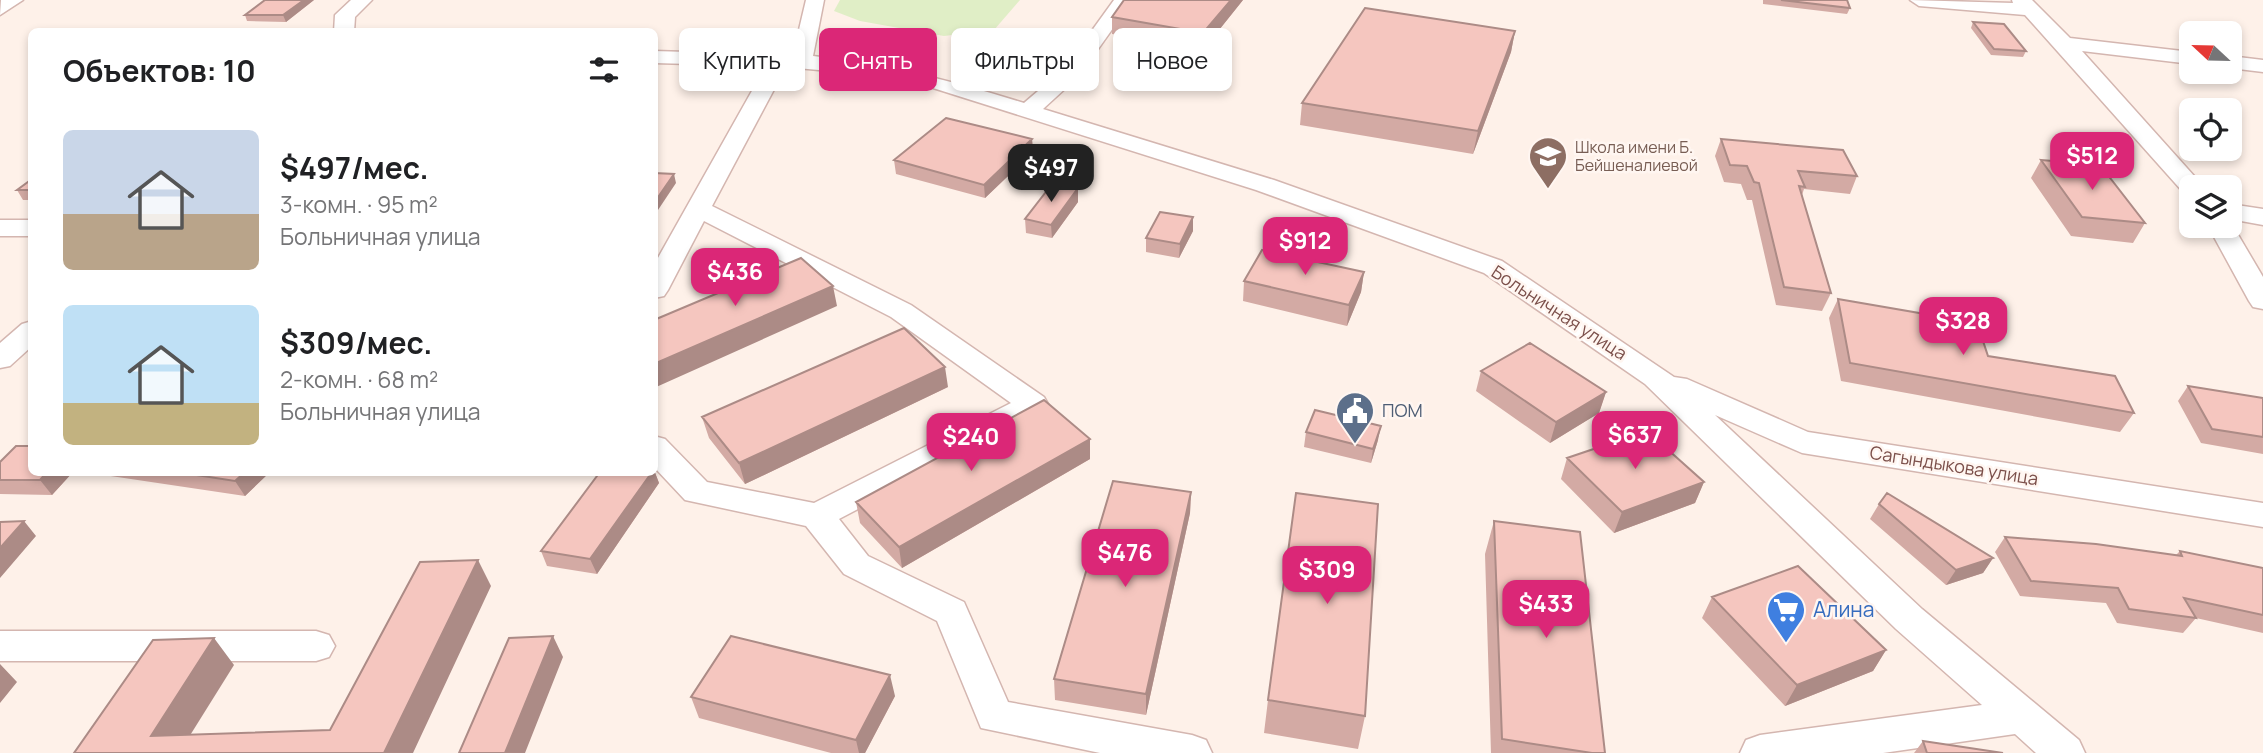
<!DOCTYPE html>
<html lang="ru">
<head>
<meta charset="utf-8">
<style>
  body { margin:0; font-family:Manrope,sans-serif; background:#f2f2f2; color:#202124; height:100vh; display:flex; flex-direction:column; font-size:26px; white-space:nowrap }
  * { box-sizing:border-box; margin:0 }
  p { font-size:23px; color:#757577 }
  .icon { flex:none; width:38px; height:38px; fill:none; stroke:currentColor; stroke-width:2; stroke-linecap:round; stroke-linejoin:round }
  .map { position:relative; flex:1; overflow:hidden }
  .drawer { position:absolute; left:28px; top:28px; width:630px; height:448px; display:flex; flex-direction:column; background:#fff; border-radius:10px; box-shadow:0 4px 10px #0003 }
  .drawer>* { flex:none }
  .guide { position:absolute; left:679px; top:28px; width:665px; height:63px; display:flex; gap:14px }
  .needle { width:46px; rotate:292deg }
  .buttons { position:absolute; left:2179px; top:21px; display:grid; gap:14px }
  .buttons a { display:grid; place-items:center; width:63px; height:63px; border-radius:10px; background:#fff; box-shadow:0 4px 10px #0003; font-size:35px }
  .price { position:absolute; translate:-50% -60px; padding:0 16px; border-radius:14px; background:#db2777; color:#fff; font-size:23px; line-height:46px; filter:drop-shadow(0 2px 4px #0008) }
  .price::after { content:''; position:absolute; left:50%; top:42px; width:21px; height:16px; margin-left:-10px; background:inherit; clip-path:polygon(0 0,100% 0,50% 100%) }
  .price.current { background:#222; color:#fff }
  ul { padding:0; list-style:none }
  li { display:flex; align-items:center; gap:21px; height:175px; padding:0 35px }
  li span { display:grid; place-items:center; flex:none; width:196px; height:140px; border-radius:10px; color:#555 }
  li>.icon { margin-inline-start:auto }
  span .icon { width:84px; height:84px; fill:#fffc; stroke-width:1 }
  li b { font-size:30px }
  h2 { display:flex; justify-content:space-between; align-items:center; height:84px; padding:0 35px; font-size:30px }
  .pill { padding:0 24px; border-radius:10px; background:#fff; box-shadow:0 4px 10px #0003; font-size:24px; line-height:63px }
  .pill.current { background:#db2777; color:#fff }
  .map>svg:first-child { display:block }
</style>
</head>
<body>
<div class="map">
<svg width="2263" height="753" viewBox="0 0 2263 753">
  <rect width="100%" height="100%" fill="#fef1e9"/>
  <path fill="#e0eec6" d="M840 0H1020L994 30 944 36 860 21 834 11Z"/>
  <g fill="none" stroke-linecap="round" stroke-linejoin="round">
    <defs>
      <path id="minor" d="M23 0 0 15 1 0Z
        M351 0H372L355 17 354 32H334L335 15Z
        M806 0H824L813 56C886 64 954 81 1024 103L1065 68 1114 0H1133L1079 76 1043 109 1274 180 1502 261 1674 377 1687 379 1808 432 2263 503V527L1802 453 1715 415 1922 609 2079 740 2085 753H2036L2015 734 1883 753H1740L1746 740 1760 735 1982 705 1896 629 1645 384 1484 273 1256 190 933 88 873 75 786 67 712 206 911 305 1044 397 1048 404 1044 411 839 519 868 556 964 602 1008 702 1192 735 1206 740 1212 753H1100L981 728 937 621 844 574 806 526 685 500 654 467V436L665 439 707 482 814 503 1011 403 891 317 704 221 668 290 664 296 654 298V265L766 66 654 63V51L793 55Z
        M1910 0 2013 3 2012 0H2032L2070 38 2191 52V64L2082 51 2204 187H2191V194L2183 192 2025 15 1919 6Z
        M2230 56 2263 60V72L2230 68Z
        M2230 204 2263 209V225L2230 219Z
        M0 220H32V236H0Z
        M2230 221 2263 277V309L2253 307 2249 301 2208 226H2230Z
        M32 321V346L10 366 0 368V343L22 324Z
        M0 631H316L329 635 335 646 329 657 316 661H0Z"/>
    </defs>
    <use href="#minor" stroke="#d4b6b0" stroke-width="3"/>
    <use href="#minor" fill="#fff" fill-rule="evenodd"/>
  </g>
  <path fill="#d3aaa4" d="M314 0 286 22 247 21 245 15Z
    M1243 0 1203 50 1112 34V17Z
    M1763 0H1847L1850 8 1847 14 1763 4Z
    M1973 22 2026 51 2023 57 1991 55 1971 28Z
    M1515 31 1511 52 1473 154 1300 125 1302 103Z
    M1032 139 1033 152 985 198 896 174 894 160Z
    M1721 139 1857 176 1850 194 1804 189 1802 195 1831 293 1822 311 1776 305 1752 200H1747L1741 184 1724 182 1715 156Z
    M2041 160 2145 223 2133 243 2071 236 2031 178Z
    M32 179V200H23L17 190Z
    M1078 188V202L1052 238 1026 233 1025 219Z
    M1193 217V231L1179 258 1146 252V238Z
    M1364 272 1361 292 1347 326 1243 301 1244 281Z
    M1838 299 1988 356 2134 413 2120 432 1841 381 1829 318Z
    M1481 371 1606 392 1599 413 1550 443 1476 391Z
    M2188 386 2263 398V454L2201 443 2178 401Z
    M948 387 745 484 709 438 702 417Z
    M1306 432 1378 440 1371 463 1304 447Z
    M1090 439V459L902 568 860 523 856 502Z
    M1567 458 1704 482 1695 503 1614 533 1561 479Z
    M0 462 32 472H73L52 495 0 494Z
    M654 470 659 483 597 574 547 566 541 551 654 472Z
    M102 472H270L245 496 104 475Z
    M1191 492 1190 513 1146 715 1055 700 1054 679Z
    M1879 504 1993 558 1983 573 1946 585 1870 519Z
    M1494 521 1605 753H1491L1485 554Z
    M2005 537 2176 555 2180 551 2263 568V633L2196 618 2183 633 2117 623 2106 603 2020 596 1995 552Z
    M1712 597 1886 650 1873 671 1785 706 1702 618Z
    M895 696 865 753H831L699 718 691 697Z
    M1268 700 1365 716 1358 749 1264 733Z
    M1923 741 2003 753H1914Z"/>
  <path fill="#ac8b86" d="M304 0H314L286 22 283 15Z
    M1231 0H1243L1203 50V33Z
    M1515 31 1511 52 1473 154 1478 131Z
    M1032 139 1033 152 985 198 984 185Z
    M674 174 676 183 654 216V203Z
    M1078 188V202L1052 238 1051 225Z
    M1193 217V231L1179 258 1180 244Z
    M1364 272 1361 292 1347 326 1349 305Z
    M833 286 837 306 654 388V364Z
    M945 367 948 387 745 484 739 463Z
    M1606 392 1599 413 1550 443 1556 422Z
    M1381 426 1378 440 1371 463 1373 449Z
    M1090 439V459L902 568 899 547Z
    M654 470 659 483 597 574 590 559 652 472H654Z
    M47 472H73L52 495 40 480Z
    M245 472H270L245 496 235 481Z
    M1704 482 1695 503 1614 533 1622 512Z
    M1191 492 1190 513 1146 715V694Z
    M24 521 36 536 0 578V548Z
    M1993 558 1983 573 1946 585 1956 570Z
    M478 560 491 586 413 753H384Z
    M553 636 563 657 525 753H505Z
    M214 638 234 665 179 753 151 736Z
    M1886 650 1873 671 1785 706 1797 685Z
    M0 664 17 682 0 703Z
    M890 675 895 696 865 753H859L856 740Z"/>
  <path fill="#f5c6bf" stroke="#ac8b86" stroke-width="2" d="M265 0H304L283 15H245Z
    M1124 0H1231L1203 33 1112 17Z
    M1781 0H1847L1850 8Z
    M1365 8 1515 31 1478 131 1302 103Z
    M1973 22 2004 24 2026 51 1994 49Z
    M946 118 1032 139 984 185 894 160Z
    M1721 139 1843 150 1857 176 1798 171 1805 187 1799 186 1831 293 1784 287 1759 183 1754 182 1747 166 1730 165Z
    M2041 160 2100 165 2145 223 2082 217Z
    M654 173 674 174 654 203Z
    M32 179V190H17Z
    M1052 184 1078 188 1051 225 1025 219Z
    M1160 212 1193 217 1180 244 1146 238Z
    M1262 250 1364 272 1349 305 1244 281Z
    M801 258 833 286 654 364V320Z
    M1838 299 1977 323 1988 356 2115 376 2134 413 1850 363Z
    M904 328 945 367 739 463 702 417Z
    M1530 343 1606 392 1556 422 1481 371Z
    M2188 386 2263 398V437L2212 429Z
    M1044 400 1090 439 899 547 856 502Z
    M1315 410 1381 426 1373 449 1306 432Z
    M1647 431 1704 482 1622 512 1567 458Z
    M16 446H32V472H47L40 480H0V462Z
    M177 472H245L235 481Z
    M600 472H652L590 559 541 551Z
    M1113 481 1191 492 1146 694 1054 679Z
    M1296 493 1378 504 1365 716 1268 700Z
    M1887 493 1993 558 1956 570 1879 504Z
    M24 521 0 548V522Z
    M1494 521 1580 532 1605 753H1592L1502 739Z
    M2005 537 2096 544 2182 556 2180 551 2263 568V615L2184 598 2196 618 2129 609 2118 588 2031 581Z
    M478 560 384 753H74L153 640 214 638 151 736 330 730 420 562Z
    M1798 566 1886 650 1797 685 1712 597Z
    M553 636 505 753H459L509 638Z
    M731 636 890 675 856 740 691 697Z
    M1923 741 2003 753H1927Z"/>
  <defs>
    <symbol id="school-pin" viewBox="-11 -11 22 30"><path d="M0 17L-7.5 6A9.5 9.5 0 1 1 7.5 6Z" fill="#8d6e63" stroke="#fff6f1"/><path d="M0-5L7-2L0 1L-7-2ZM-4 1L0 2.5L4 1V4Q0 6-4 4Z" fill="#fff"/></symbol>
    <symbol id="civic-pin" viewBox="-11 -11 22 30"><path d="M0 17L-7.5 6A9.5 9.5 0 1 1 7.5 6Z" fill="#5c6f8a" stroke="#fff6f1"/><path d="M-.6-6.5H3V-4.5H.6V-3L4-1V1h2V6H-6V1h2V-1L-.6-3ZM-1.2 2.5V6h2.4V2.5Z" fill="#fff"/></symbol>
    <symbol id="supermarket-pin" viewBox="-11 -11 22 30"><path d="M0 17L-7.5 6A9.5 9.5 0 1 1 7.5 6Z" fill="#3f7fe0" stroke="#fff6f1"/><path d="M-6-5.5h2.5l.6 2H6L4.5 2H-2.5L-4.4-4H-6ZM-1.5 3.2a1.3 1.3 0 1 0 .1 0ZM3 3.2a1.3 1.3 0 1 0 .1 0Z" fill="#fff"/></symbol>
  </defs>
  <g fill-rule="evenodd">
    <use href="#school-pin" x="1526" y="134" width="44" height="60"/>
    <use href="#civic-pin" x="1333" y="389" width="44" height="60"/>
    <use href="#supermarket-pin" x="1764" y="588" width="44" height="60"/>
  </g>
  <g text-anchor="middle" stroke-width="5" stroke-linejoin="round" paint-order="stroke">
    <g font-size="16" fill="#785e54" stroke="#fff6f1" text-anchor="start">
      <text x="1575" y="153">Школа имени Б.<tspan x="1575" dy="18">Бейшеналиевой</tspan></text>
    </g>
    <g font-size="18" fill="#7b4f4a" stroke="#fff6f1">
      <text transform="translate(1559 313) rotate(33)" y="6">Больничная улица</text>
      <text transform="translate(1954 466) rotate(9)" y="6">Сагындыкова улица</text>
    </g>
    <g font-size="18" fill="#4e5e75" stroke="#fff6f1" text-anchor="start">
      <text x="1382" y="417">ПОМ</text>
    </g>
    <g font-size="21" fill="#366cbe" stroke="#fff6f1" text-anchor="start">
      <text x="1813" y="617">Алина</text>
    </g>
  </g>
</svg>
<div class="buttons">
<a><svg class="needle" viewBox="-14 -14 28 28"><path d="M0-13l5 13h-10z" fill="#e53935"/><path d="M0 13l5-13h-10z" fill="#757577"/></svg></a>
<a><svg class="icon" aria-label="locate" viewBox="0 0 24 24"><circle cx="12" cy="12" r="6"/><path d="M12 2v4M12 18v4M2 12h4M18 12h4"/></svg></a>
<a><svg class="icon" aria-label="layers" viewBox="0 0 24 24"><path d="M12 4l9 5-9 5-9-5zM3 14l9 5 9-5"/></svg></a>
</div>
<b class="price" style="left:2092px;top:192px">$512</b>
<b class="price current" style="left:1051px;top:204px">$497</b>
<b class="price" style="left:1305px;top:277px">$912</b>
<b class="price" style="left:735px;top:308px">$436</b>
<b class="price" style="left:1963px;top:357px">$328</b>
<b class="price" style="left:1635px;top:471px">$637</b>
<b class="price" style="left:971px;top:473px">$240</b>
<b class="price" style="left:1125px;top:589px">$476</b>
<b class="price" style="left:1327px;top:606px">$309</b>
<b class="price" style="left:1546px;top:640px">$433</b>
<div class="guide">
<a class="pill">Купить</a>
<a class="pill current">Снять</a>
<a class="pill">Фильтры</a>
<a class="pill">Новое</a>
</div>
<section class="drawer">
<h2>Объектов: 10<svg class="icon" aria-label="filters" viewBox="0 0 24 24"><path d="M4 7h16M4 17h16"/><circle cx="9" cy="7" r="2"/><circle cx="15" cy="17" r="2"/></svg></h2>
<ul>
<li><span style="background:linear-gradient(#c9d6e8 60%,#b9a48a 0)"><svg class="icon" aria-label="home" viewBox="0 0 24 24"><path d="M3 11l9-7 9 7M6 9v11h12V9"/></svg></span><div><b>$497/мес.</b><p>3-комн. · 95 m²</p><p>Больничная улица</p></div></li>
<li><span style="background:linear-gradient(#bfe0f5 70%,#c2b280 0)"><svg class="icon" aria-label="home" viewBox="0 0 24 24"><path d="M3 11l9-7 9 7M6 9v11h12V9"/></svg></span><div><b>$309/мес.</b><p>2-комн. · 68 m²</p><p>Больничная улица</p></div></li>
</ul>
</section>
</div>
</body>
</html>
